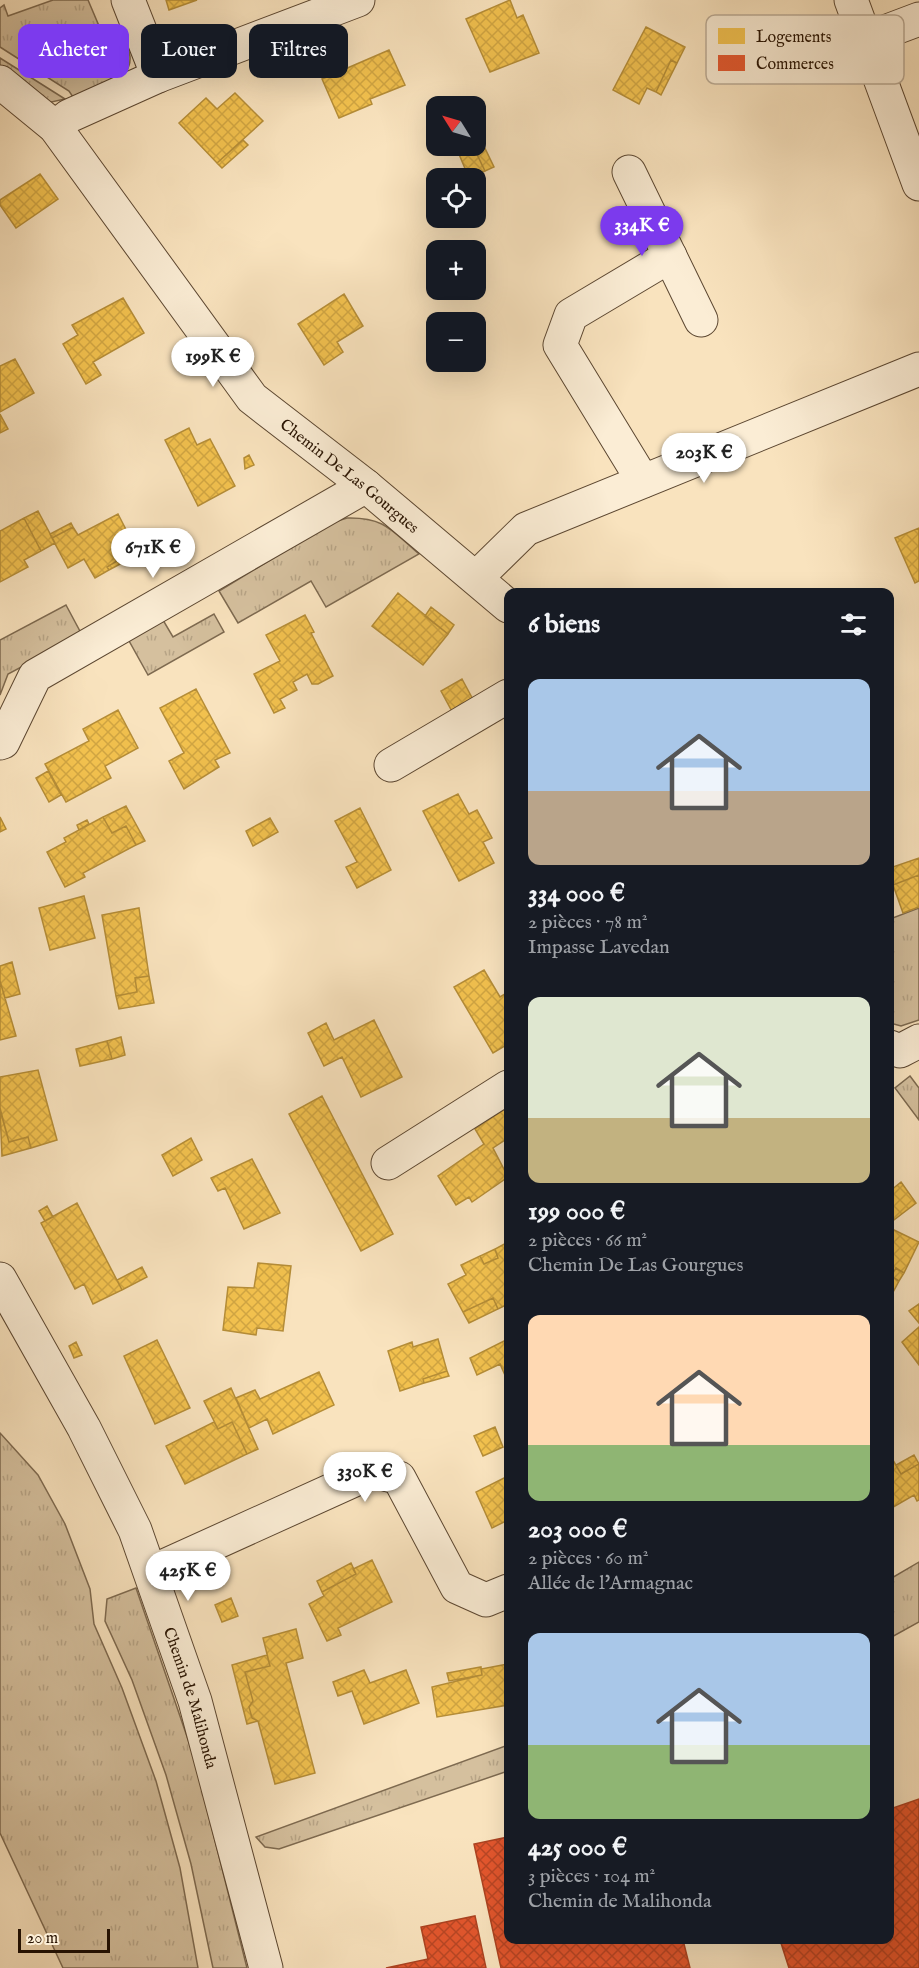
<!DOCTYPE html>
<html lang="fr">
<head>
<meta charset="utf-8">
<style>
  body { margin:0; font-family:"IM FELL English",serif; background:#20242c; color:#f1f3f6; height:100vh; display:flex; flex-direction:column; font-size:22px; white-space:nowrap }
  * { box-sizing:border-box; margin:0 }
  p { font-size:20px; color:#9ea1a6 }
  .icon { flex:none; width:33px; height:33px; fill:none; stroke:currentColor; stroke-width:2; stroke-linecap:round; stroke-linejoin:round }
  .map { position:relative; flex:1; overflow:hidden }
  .panel { position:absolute; left:504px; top:588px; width:390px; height:1356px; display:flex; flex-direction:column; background:#171b24; border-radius:12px; box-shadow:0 6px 24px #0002 }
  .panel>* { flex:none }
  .top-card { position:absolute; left:18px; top:24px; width:396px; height:54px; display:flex; gap:12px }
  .needle { width:39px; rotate:307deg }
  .buttons { position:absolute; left:426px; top:96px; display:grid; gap:12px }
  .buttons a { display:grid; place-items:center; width:60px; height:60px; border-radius:12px; background:#171b24; box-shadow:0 6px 24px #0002; font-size:30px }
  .scale { position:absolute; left:18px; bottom:15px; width:92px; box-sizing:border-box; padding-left:6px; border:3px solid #281302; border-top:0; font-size:16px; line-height:21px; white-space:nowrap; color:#281302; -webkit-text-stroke:4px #fbedd5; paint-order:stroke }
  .price { position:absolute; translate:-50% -51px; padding:0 14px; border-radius:21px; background:#fff; color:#222; font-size:20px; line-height:39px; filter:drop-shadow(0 2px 3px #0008) }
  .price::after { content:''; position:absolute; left:50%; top:36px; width:18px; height:14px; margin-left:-9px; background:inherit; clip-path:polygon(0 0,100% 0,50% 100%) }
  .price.current { background:#7c3aed; color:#fff }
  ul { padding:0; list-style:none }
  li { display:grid; align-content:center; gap:12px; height:318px; padding:0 24px }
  li span { display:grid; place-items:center; height:186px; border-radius:12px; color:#555 }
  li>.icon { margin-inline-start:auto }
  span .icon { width:108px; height:108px; fill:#fffc; stroke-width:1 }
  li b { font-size:26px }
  h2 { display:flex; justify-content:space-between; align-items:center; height:72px; padding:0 24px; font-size:26px }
  .tag { padding:0 21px; border-radius:12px; background:#171b24; box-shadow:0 6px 24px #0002; font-size:21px; line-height:54px }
  .tag.current { background:#7c3aed; color:#fff }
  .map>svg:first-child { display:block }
</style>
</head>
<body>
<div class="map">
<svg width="919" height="1968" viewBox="0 0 919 1968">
  <defs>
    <pattern id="grass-tufts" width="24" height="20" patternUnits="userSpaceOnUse" patternTransform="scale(1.5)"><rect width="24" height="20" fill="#d5c09e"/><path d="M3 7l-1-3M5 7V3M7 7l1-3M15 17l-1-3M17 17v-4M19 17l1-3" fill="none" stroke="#b7a486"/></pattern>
    <pattern id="homes-cross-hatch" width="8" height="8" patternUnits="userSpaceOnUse" patternTransform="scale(1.5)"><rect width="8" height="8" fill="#f2c14e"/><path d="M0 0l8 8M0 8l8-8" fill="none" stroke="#d0a542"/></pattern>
    <pattern id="shops-cross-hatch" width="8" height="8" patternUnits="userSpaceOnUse" patternTransform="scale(1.5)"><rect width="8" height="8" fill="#e4572e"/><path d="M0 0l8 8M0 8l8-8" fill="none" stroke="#b94725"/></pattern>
  </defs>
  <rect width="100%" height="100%" fill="#f9e3be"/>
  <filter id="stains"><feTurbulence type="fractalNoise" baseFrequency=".00333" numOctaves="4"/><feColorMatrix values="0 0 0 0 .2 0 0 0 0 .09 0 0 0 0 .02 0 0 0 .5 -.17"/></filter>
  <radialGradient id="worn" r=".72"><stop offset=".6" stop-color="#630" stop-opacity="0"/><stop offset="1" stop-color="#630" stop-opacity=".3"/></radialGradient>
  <path fill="url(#grass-tufts)" stroke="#7e6a50" stroke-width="1.5" d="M53 0H88L105 40 123 34C128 48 135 60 125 73L73 97 69 91 0 47V8L4 5 8 16Z
    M0 58 65 99 47 103 0 68Z
    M347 518C385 517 392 531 419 554L326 607 311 581 238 623 219 591 331 523Z
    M66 605 82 635 8 674 0 695V640Z
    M214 614 224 632 148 675 128 639 163 620 173 637Z
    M919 908V1020L901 1026 890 1023V919Z
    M910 1076 919 1088V1120L895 1088Z
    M0 1433 38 1475 65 1524 90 1589 94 1624 122 1688 156 1781 180 1868 198 1968H63L0 1833Z
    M919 1562V1622L890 1638V1579Z
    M136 1588 194 1757 247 1968H213L191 1864 166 1775 132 1680 105 1621 107 1599Z
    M508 1745V1771L279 1849 265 1847 256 1837Z"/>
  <path fill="url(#homes-cross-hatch)" stroke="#b58d37" stroke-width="1.5" d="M166 0H197L169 10Z
    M510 0 517 18 523 15 539 53 490 72 466 19Z
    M646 27 685 47 677 63 671 60 656 92 647 88 639 104 613 90Z
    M389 50 405 85 370 99 372 104 339 118 322 79Z
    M671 60 677 63 661 95 656 92Z
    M235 93 263 121 217 163 179 123 206 98 217 109Z
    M480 138 494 167 485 171 473 146H476V140Z
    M243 140 248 145 222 168 217 163Z
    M461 146H473L485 171 469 178 456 147Z
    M40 174 58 199 16 228 0 205V200Z
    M344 294 363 326 337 342 343 352 324 365 298 324Z
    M123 298 144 333 93 362 101 375 86 384 63 344 78 335 72 325Z
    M15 359 34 393 0 412V366Z
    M0 414 8 429 0 433Z
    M189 428 197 445 210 439 235 486 198 506 165 440Z
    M249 455 254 465 245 469 244 458Z
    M38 511 55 543 41 551 24 518Z
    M118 514 135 547 115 557 117 561 107 567 109 570 95 578 84 559 68 568 52 538 73 527 78 535Z
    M24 518 41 551 24 560 28 567 0 582V531Z
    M71 523 73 527 52 538 50 534Z
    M919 528V581L915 583 895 538Z
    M135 547 139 554 109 570 107 567 117 561 115 557Z
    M398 593 448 634 423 665 372 626Z
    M431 607 454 625 448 634 425 616Z
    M305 615 314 632 311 633 333 676 318 684H312L307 674 293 682 297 690 280 699 285 708 274 713 254 674 280 661 266 635Z
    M462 679 476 705 455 717 441 691Z
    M196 689 230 753 215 760 219 767 184 789 169 761 184 753 160 708Z
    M118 710 138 748 105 766 111 778 66 802 45 764 89 741 83 729Z
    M48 771 61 795 49 802 36 778Z
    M458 794 469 814 477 810 492 838 483 842 494 863 459 881 423 811Z
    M126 806 145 841 136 845 126 826 112 833 103 817Z
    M360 808 391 870 357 888 346 867 357 862 335 821Z
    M0 817 6 829 0 832Z
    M103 817 112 833 126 826 136 845 83 873 85 877 65 887 47 852 66 842 64 838Z
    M270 818 278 832 253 846 246 831Z
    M87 820 89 824 79 830 77 825Z
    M919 858V875L893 885 890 868Z
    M919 875V907L903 913 893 885Z
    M84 896 95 938 50 950 39 908Z
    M139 908 149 976 135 978 137 992 116 996 102 915Z
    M12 962 20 994 5 998 0 981V966Z
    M484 970 500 997 508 992V1044L493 1053 454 987Z
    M149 976 154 1003 119 1009 116 996 137 992 135 978Z
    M0 981 16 1036 0 1040Z
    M374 1020 402 1077 361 1097 342 1057 324 1066 308 1033 326 1023 334 1040Z
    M121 1037 125 1055 112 1059 107 1041Z
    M107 1041 112 1059 80 1066 76 1049Z
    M38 1070 57 1140 31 1148 28 1137 9 1142 0 1108V1077Z
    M322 1096 393 1234 361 1251 289 1114Z
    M508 1107V1138L493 1148 508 1177 472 1202 469 1197 456 1205 438 1176 484 1144 475 1129Z
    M0 1110 9 1142 28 1137 31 1148 2 1156Z
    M191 1138 202 1160 173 1176 162 1155Z
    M252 1159 280 1213 244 1229 225 1188 218 1191 211 1178Z
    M901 1182 916 1203 894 1220 890 1213V1191Z
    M77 1203 122 1290 93 1304 84 1284 75 1289 41 1223Z
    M47 1206 53 1217 45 1221 39 1211Z
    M890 1228 919 1242 904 1273 896 1268 891 1276 899 1281 890 1298Z
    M508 1242V1304L498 1309 493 1298 463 1312 448 1284 466 1275 461 1265 480 1256 484 1264 498 1258 495 1249Z
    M495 1249 498 1258 484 1264 480 1256Z
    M258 1263 291 1266 283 1331 257 1328 256 1335 223 1330 228 1287 254 1288Z
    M142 1267 147 1277 122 1290 117 1280Z
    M896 1268 904 1273 899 1281 891 1276Z
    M493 1298 498 1309 469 1323 463 1312Z
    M919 1304V1323L909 1311Z
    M919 1327V1365L902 1342Z
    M438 1339 447 1371 423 1379 424 1383 400 1391 388 1351 412 1342 413 1347Z
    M508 1339V1382L500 1364 477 1375 470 1358Z
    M157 1340 190 1408 155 1424 124 1356Z
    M76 1342 82 1355 74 1358 69 1346Z
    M447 1371 449 1376 424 1383 423 1379Z
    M319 1372 334 1405 273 1434 267 1419 249 1428 236 1398 255 1390 260 1399Z
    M231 1388 258 1449 247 1454 232 1422 218 1429 204 1401Z
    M214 1422 218 1429 232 1422 247 1454 185 1484 166 1446Z
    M495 1427 503 1447 483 1456 474 1436Z
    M890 1455 901 1474 919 1464V1500L917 1501 914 1495 890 1509Z
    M914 1455 919 1464 901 1474 896 1465Z
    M508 1476V1520L492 1528 476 1492Z
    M372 1560 392 1602 338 1628 341 1635 327 1641 309 1604 324 1596 322 1592 356 1574 353 1569Z
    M351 1563 356 1574 322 1592 317 1581Z
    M231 1598 238 1616 222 1622 215 1605Z
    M296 1629 303 1658 286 1663 315 1773 275 1784 258 1721 252 1718 249 1707 253 1701 245 1672 270 1666 263 1638Z
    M267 1655 270 1666 245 1672 253 1701 249 1707 252 1718 258 1721 247 1724 232 1665Z
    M508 1664V1705L437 1717 432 1687 482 1675 481 1669Z
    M481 1667 482 1675 449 1681 447 1673Z
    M364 1670 370 1683 406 1670 419 1703 364 1724 352 1691 338 1696 333 1682Z"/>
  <path fill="url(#shops-cross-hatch)" stroke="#ac4321" stroke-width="1.5" d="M919 1799V1968H789L780 1940H890V1809Z
    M508 1837V1940H683L690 1968H501L474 1844Z
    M475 1916 486 1968H386L428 1959 421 1927Z"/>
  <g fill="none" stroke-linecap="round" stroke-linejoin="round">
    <defs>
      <g id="minor">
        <path d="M128 0 158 76"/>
        <path d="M851 0 919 184"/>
        <path d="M866 39 919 19"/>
        <path id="s1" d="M0 82 55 127 252 398 366 486 508 606"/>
        <path d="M55 127 69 116 158 76 358 0"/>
        <path d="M629 172 701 320"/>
        <path d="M643 481 560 345 571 315 670 256"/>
        <path d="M476 578 526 529 919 369"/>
        <path d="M0 743 3 742 35 676 366 486"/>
        <path d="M391 765 508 696"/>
        <path d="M890 1047 900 1051 919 1041"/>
        <path d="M388 1163 508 1087"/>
        <path id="s2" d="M0 1279 84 1428 135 1530 195 1701 266 1968"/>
        <path d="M151 1572 374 1471 399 1478 457 1587 486 1600 508 1591"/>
      </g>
    </defs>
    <use href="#minor" stroke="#5c4731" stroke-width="35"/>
    <use href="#minor" stroke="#fbedd5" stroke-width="33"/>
  </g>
  <g text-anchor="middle" stroke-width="6" stroke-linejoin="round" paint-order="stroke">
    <g font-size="16" fill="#281302" stroke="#fbedd5">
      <text dy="6" stroke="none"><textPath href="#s1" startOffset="531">Chemin De Las Gourgues</textPath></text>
      <text dy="6" stroke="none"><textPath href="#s2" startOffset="462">Chemin de Malihonda</textPath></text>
    </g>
  </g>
  <rect x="706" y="15" width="198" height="69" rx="9" fill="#fbedd5" stroke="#bcac96" stroke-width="1.5"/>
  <rect x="718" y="28" width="27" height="16" fill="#f2c14e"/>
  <rect x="718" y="55" width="27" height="16" fill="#e4572e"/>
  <g font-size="16" fill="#281302">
    <text x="756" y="42">Logements</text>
    <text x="756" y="69">Commerces</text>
  </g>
  <rect width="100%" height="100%" filter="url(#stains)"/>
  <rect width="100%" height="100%" fill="url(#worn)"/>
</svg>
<div class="buttons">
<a><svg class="needle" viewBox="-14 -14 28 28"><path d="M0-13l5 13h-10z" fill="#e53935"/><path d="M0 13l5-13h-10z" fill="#9ea1a6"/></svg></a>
<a><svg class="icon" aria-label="locate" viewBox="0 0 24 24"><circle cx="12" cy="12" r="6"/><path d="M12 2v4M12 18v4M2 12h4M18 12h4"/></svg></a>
<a>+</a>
<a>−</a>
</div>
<div class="scale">20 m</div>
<b class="price current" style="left:642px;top:257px">334K €</b>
<b class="price" style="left:213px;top:388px">199K €</b>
<b class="price" style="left:704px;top:484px">203K €</b>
<b class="price" style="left:153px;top:579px">671K €</b>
<b class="price" style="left:365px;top:1503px">330K €</b>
<b class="price" style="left:188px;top:1602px">425K €</b>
<div class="top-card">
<a class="tag current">Acheter</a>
<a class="tag">Louer</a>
<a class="tag">Filtres</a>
</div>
<section class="panel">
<h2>6 biens<svg class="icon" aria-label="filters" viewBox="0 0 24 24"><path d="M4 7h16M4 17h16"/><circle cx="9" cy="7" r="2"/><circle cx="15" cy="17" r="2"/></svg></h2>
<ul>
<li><span style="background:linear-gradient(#a9c7e8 60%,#b9a48a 0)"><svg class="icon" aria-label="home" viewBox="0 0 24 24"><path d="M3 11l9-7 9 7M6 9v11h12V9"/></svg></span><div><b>334 000 €</b><p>2 pièces · 78 m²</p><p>Impasse Lavedan</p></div></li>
<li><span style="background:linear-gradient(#dfe7d0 65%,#c2b280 0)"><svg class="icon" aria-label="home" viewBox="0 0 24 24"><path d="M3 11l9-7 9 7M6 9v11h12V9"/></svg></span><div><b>199 000 €</b><p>2 pièces · 66 m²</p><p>Chemin De Las Gourgues</p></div></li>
<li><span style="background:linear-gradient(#ffd9b3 70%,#8fb573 0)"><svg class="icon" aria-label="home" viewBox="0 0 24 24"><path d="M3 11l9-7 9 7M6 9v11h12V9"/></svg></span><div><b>203 000 €</b><p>2 pièces · 60 m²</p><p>Allée de l'Armagnac</p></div></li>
<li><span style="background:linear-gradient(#a9c7e8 60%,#8fb573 0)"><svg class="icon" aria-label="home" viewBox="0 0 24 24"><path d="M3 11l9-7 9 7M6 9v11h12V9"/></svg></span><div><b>425 000 €</b><p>3 pièces · 104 m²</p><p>Chemin de Malihonda</p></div></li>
</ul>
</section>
</div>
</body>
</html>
